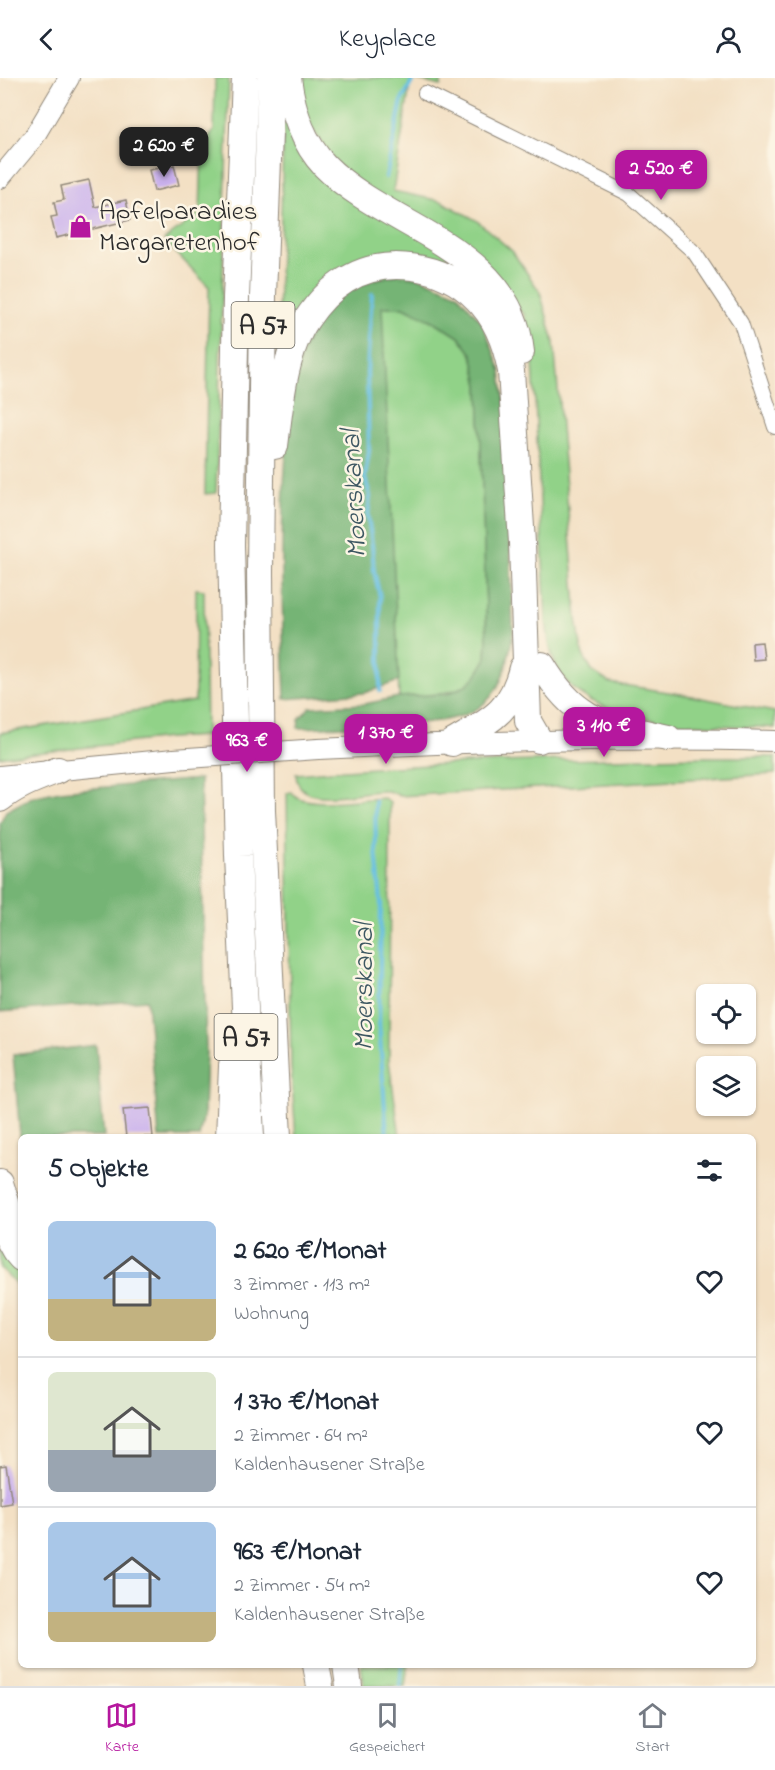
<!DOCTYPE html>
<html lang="de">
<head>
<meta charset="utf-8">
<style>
  body { margin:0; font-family:"Indie Flower",sans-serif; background:#f6f6f7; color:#1f2937; height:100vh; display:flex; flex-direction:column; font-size:22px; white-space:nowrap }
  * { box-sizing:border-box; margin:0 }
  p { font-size:20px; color:#747a83 }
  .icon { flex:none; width:33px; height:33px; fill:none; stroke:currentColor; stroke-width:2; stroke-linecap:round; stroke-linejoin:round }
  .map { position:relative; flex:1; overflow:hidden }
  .sheet { position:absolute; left:18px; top:1056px; width:738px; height:534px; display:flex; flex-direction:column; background:#fff; border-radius:9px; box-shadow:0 2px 4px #0004 }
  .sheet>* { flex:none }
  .tools { position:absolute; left:696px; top:906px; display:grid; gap:12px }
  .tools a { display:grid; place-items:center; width:60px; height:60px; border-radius:9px; background:#fff; box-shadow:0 2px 4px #0004; font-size:30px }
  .price { position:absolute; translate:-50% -51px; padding:0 14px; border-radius:12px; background:#b5179e; color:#fff; font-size:20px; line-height:39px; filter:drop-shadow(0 2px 3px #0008) }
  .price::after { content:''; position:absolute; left:50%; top:36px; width:18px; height:14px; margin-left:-9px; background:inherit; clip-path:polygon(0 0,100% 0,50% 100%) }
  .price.current { background:#222; color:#fff }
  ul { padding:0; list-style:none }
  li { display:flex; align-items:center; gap:18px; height:150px; padding:0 30px }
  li+li { border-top:2px solid #e0e1e3 }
  li span { display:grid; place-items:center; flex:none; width:168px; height:120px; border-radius:9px; color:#555 }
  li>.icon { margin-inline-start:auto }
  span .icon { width:72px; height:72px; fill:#fffc; stroke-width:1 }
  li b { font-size:26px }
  h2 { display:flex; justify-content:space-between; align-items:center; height:72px; padding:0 30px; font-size:26px }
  header { display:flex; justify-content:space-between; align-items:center; height:78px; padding:0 30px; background:#fff; font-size:27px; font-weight:600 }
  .dock { display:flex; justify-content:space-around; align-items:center; height:84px; border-top:2px solid #e0e1e3; background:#fff; font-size:16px; color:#747a83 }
  .dock a { display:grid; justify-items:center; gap:3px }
  .dock .current { color:#b5179e }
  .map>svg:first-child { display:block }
</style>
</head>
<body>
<header><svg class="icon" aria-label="back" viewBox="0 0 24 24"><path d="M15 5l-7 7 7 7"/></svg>Keyplace<svg class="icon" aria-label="person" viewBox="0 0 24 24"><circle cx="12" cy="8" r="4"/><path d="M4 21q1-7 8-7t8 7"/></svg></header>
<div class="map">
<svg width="775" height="1608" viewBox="0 0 775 1608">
  <rect width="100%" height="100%" fill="#fcf5e5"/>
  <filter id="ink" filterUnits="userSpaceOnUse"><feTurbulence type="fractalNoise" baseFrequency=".0167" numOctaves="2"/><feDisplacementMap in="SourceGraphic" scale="12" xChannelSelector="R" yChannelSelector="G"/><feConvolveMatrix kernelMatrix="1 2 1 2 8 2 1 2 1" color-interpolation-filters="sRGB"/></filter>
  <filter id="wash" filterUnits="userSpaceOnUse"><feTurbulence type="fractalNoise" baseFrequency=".008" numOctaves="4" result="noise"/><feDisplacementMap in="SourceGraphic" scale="24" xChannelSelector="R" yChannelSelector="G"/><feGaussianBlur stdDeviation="1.35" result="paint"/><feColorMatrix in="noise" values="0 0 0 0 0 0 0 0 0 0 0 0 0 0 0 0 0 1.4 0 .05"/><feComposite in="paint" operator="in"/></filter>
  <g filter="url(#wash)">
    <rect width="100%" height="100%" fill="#f3e0c4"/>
    <path fill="#91d288" stroke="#5e7e5a" stroke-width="1.5" d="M215 0H229L216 415 205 416 209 209 164 162 200 135 202 72 214 52Z
      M297 0H441V8L411 1 393 113 441 123 476 142 512 173 540 214 554 264 577 541 582 575 592 593 610 605 681 616 775 634V650C715 646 595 651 560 595 550 579 548 561 546 543L533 283 524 236 354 101 334 83 309 46Z
      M284 33 297 57 477 197 431 187 276 309Z
      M381 229H404L437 245 459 259 472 276 479 306 487 564C486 569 487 577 485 583 472 619 431 617 399 619Z
      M196 511 204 512 206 658 169 660 0 679V655L195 623Z
      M703 679H775V696L400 718C395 716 391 713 387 713 363 711 298 735 296 696 431 684 567 682 703 679Z
      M291 714C303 732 363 720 384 720L390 725 389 983 400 1059H296L291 990 287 715Z
      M0 1170 21 1195V1211L0 1190Z
      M361 1587H408L405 1608H364Z"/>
    <path fill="#74b474" stroke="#507050" stroke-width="1.5" d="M396 197 421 200 457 215 482 244 501 293 506 336 513 554C502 636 472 643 396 646 363 647 331 649 298 650L299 641 310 629 364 626 399 619 447 616 465 608 476 598 486 582 487 564 479 307 472 276 459 259 437 245 404 229H382L399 603 364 615 285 621C282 532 279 443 288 355 291 327 294 296 304 270 309 258 325 232 334 224 353 207 373 201 396 197Z
      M200 701 206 973 204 1036 199 1059H159L147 922 0 934V745L6 733 32 719 60 713Z
      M96 967 104 1059H21V1069L13 977Z"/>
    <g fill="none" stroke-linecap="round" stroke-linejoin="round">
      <path stroke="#66bfe3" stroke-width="4" d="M386 99 402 22 414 0
        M372 216 367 294 369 373 365 399 370 418 368 438 372 467 374 493 380 519V613
        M375 723 376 773 381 825 379 946 387 1059
        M400 1608 402 1587"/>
    </g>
    <g id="blocks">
      <path fill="#c9b0ed" d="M174 87 179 107 154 113 149 92Z
        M89 102 95 129 126 122 130 142 56 160 51 139 57 138 54 124 64 122 61 108Z
        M762 564 764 581 753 582 752 565Z
        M150 1030 153 1059H126L123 1032Z
        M6 1387 12 1425 0 1427V1388Z"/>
    </g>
  </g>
  <g filter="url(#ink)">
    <use href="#blocks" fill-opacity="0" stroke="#8f8678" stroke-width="1.5"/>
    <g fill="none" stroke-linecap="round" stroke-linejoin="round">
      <defs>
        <path id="street" d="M425 15 629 116 694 174 741 245 775 349"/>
        <path id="secondary" d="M0 100 34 59 69 0
          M318 671C471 664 622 659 775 663
          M0 698 174 681"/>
        <path id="highway" d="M245 0 236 220 231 467 238 778 251 1059
          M271 0 263 218 260 494 262 733 278 1059
          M288 0C292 31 303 65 325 88 388 152 510 167 521 274
          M275 368C280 329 284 274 307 241 317 226 331 211 346 202 386 177 443 187 476 220 496 239 506 266 511 293L522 465 528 643 539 662
          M542 587C577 646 606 646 668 660
          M452 665C489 643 511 635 522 590
          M0 721C17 707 38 700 58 692
          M229 1059 232 988
          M0 1105 8 1130 21 1152
          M0 1146 15 1173 21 1180
          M316 1587 320 1608
          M346 1587 349 1608"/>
      </defs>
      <use href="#street" stroke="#8f8678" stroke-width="16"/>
      <use href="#secondary" stroke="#8f8678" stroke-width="22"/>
      <use href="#highway" stroke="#8f8678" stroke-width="28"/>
      <use href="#street" stroke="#fff" stroke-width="14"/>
      <use href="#secondary" stroke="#fff" stroke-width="20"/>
      <use href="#highway" stroke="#fff" stroke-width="26"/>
      <defs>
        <path id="secondary-bridge" d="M174 681 318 671"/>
      </defs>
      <use href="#secondary-bridge" stroke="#8f8678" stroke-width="22" stroke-linecap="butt"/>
      <use href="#secondary-bridge" stroke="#fff" stroke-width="20"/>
    </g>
  </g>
  <defs>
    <symbol id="shop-bare" viewBox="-9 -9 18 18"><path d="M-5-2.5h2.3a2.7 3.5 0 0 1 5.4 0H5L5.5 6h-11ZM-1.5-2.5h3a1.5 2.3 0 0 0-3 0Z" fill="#b5179e" stroke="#fcf5e5" stroke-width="2.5" paint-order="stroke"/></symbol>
  </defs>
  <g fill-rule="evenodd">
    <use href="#shop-bare" x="64" y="132" width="33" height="33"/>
  </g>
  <g text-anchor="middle" stroke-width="5" stroke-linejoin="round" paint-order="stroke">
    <g fill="#fcf5e5" stroke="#6a6863" stroke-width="1.5">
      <rect x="231.5" y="224" width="63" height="46" rx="4.5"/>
      <rect x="214.5" y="936" width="63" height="46" rx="4.5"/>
    </g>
    <g font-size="26" font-weight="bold" fill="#2b2b2b">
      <text x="263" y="256">A 57</text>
      <text x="246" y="968">A 57</text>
    </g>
    <g font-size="27" fill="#2b2b2b" stroke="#fcf5e5" text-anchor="start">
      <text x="99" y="141">Apfelparadies<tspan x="99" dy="31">Margaretenhof</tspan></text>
    </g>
    <g font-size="28" font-style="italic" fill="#3d5762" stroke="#fcf5e5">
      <text transform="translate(352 416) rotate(-93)" y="10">Moerskanal</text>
      <text transform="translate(362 909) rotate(-90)" y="10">Moerskanal</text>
    </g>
  </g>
</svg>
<div class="tools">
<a><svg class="icon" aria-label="locate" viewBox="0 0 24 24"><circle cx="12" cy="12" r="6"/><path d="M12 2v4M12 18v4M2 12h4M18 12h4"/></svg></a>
<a><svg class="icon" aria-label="layers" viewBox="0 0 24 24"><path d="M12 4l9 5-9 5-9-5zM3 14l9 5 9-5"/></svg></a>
</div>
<b class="price current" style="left:164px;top:100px">2 620 €</b>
<b class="price" style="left:661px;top:123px">2 520 €</b>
<b class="price" style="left:604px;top:680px">3 110 €</b>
<b class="price" style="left:386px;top:687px">1 370 €</b>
<b class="price" style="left:247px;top:695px">963 €</b>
<section class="sheet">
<h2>5 Objekte<svg class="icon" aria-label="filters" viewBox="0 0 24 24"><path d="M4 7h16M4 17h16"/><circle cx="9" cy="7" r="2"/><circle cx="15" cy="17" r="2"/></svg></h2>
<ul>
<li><span style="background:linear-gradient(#a9c7e8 65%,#c2b280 0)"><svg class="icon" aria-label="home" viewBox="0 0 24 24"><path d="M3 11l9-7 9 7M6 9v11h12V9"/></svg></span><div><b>2 620 €/Monat</b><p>3 Zimmer · 113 m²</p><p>Wohnung</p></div><svg class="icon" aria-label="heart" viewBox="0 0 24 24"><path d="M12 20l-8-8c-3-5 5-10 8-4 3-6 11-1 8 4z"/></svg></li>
<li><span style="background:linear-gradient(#dfe7d0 65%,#9aa5b1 0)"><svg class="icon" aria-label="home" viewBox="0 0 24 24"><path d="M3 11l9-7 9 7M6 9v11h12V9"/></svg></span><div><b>1 370 €/Monat</b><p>2 Zimmer · 64 m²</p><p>Kaldenhausener Straße</p></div><svg class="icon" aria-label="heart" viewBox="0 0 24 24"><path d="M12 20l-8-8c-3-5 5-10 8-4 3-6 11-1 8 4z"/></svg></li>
<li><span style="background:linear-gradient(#a9c7e8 75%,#c2b280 0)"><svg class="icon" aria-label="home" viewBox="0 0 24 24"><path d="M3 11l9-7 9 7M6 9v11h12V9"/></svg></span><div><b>963 €/Monat</b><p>2 Zimmer · 54 m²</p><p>Kaldenhausener Straße</p></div><svg class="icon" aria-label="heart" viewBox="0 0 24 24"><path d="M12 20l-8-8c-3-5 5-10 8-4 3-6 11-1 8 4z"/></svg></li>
</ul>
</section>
</div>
<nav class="dock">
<a class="current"><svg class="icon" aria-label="map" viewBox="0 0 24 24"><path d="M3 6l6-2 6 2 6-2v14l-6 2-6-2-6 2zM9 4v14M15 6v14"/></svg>Karte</a>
<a><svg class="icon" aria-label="saved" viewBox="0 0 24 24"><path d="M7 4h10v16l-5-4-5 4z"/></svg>Gespeichert</a>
<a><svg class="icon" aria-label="home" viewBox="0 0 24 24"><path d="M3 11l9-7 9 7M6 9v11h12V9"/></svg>Start</a>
</nav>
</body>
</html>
